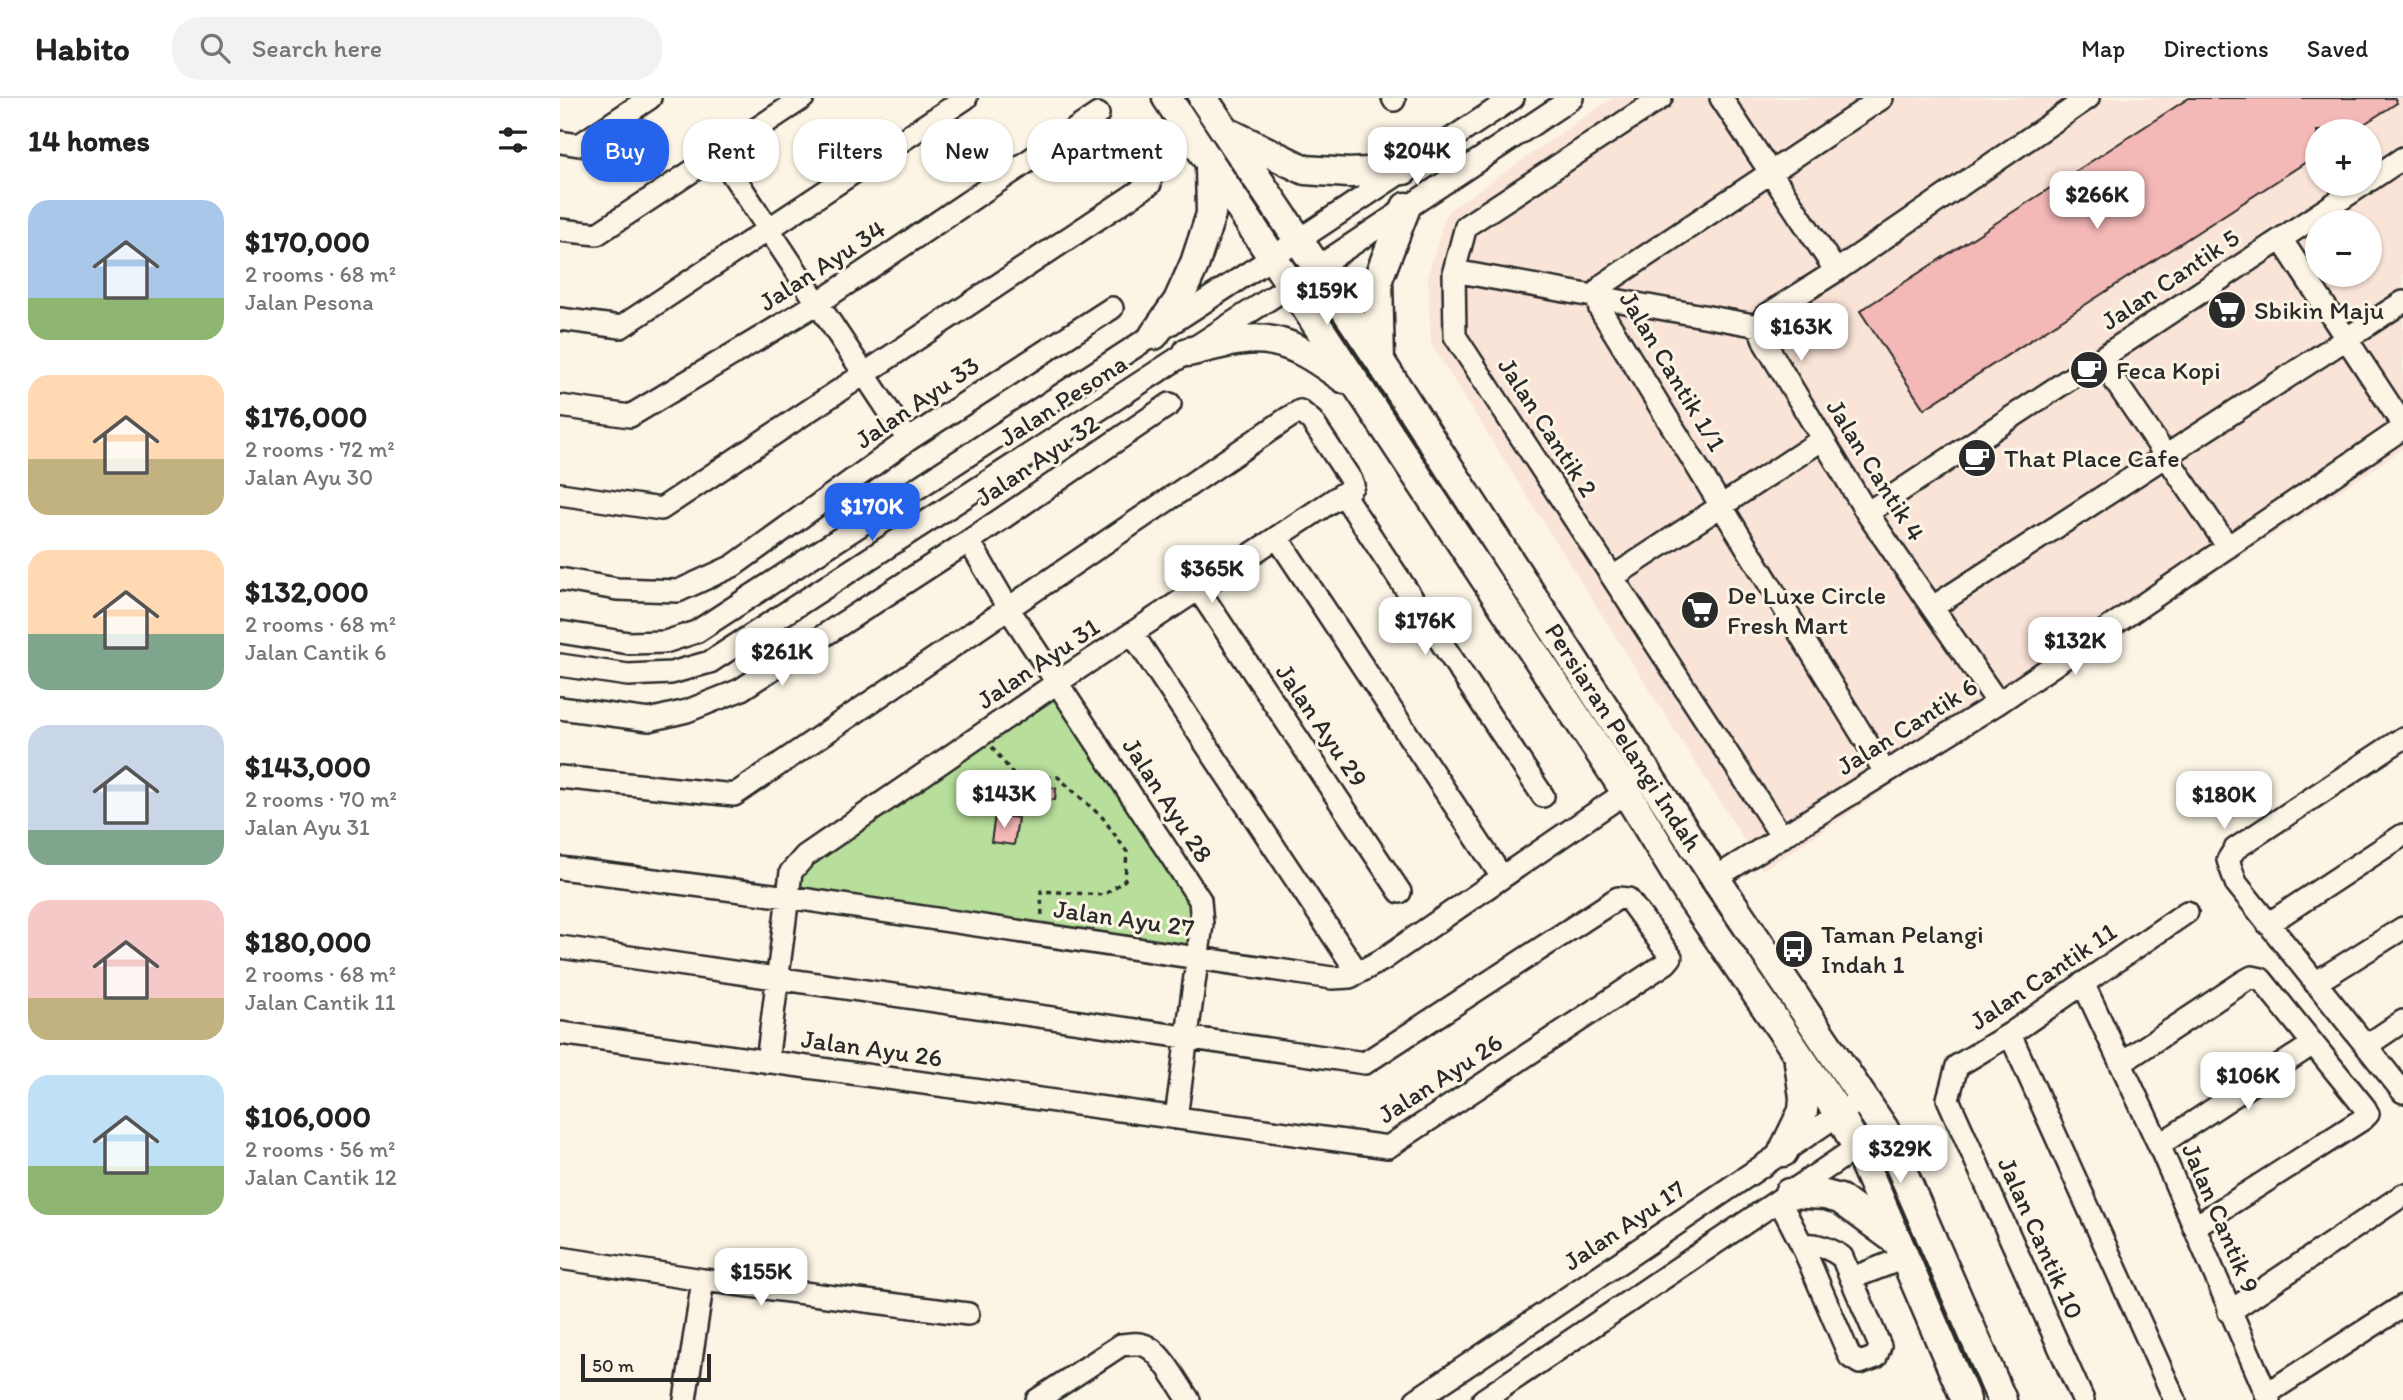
<!DOCTYPE html>
<html lang="en">
<head>
<meta charset="utf-8">
<style>
  body { margin:0; font-family:Itim,sans-serif; background:#f2f2f2; color:#222; height:100vh; display:flex; flex-direction:column; font-size:26px; white-space:nowrap }
  * { box-sizing:border-box; margin:0 }
  p { font-size:23px; color:#767676 }
  .icon { flex:none; width:38px; height:38px; fill:none; stroke:currentColor; stroke-width:2; stroke-linecap:round; stroke-linejoin:round }
  .map { position:relative; flex:1; overflow:hidden }
  .drawer { display:flex; flex-direction:column; background:#fff; width:560px }
  .drawer>* { flex:none }
  .guide { position:absolute; left:21px; top:21px; width:665px; height:63px; display:flex; gap:14px }
  .tools { position:absolute; left:1745px; top:21px; display:grid; gap:14px }
  .tools a { display:grid; place-items:center; width:77px; height:77px; border-radius:50%; background:#fff; box-shadow:0 2px 5px #0004; font-size:35px }
  .scale { position:absolute; left:21px; bottom:18px; width:130px; box-sizing:border-box; padding-left:7px; border:4px solid #2b2b2b; border-top:0; font-size:19px; line-height:24px; white-space:nowrap; color:#2b2b2b; -webkit-text-stroke:5px #fcf5e5; paint-order:stroke }
  .price { position:absolute; translate:-50% -60px; padding:0 16px; border-radius:14px; background:#fff; color:#222; font-size:23px; line-height:46px; filter:drop-shadow(0 2px 4px #0008) }
  .price::after { content:''; position:absolute; left:50%; top:42px; width:21px; height:16px; margin-left:-10px; background:inherit; clip-path:polygon(0 0,100% 0,50% 100%) }
  .price.on { background:#2563eb; color:#fff }
  ul { padding:0; list-style:none }
  li { display:flex; align-items:center; gap:21px; height:175px; padding:0 28px }
  li span { display:grid; place-items:center; flex:none; width:196px; height:140px; border-radius:21px; color:#555 }
  li>.icon { margin-inline-start:auto }
  span .icon { width:84px; height:84px; fill:#fffc; stroke-width:1 }
  li b { font-size:30px }
  h2 { display:flex; justify-content:space-between; align-items:center; height:84px; padding:0 28px; font-size:30px }
  .pill { padding:0 24px; border-radius:28px; background:#fff; box-shadow:0 2px 5px #0004; font-size:24px; line-height:63px }
  .pill.on { background:#2563eb; color:#fff }
  header { display:flex; align-items:center; gap:42px; box-sizing:border-box; height:98px; padding:0 35px; background:#fff; border-bottom:2px solid #e0e0e0 }
  header strong { font-size:33px }
  nav { display:flex; gap:38px; margin-inline-start:auto; font-size:24px }
  .search { width:490px; height:63px; background:#f2f2f2; display:flex; align-items:center; gap:18px; box-sizing:border-box; padding:0 24px; border-radius:28px; color:#767676; font-size:26px }
  main { display:flex; flex:1; min-height:0 }
  .map>svg:first-child { display:block }
</style>
</head>
<body>
<header>
<strong>Habito</strong>
<div class="search"><svg class="icon" aria-label="search" viewBox="0 0 24 24"><circle cx="10" cy="10" r="6"/><path d="M15 15l6 6"/></svg>Search here</div>
<nav><a>Map</a><a>Directions</a><a>Saved</a></nav>
</header>
<main>
<section class="drawer">
<h2>14 homes<svg class="icon" aria-label="filters" viewBox="0 0 24 24"><path d="M4 7h16M4 17h16"/><circle cx="9" cy="7" r="2"/><circle cx="15" cy="17" r="2"/></svg></h2>
<ul>
<li><span style="background:linear-gradient(#a9c7e8 70%,#8fb573 0)"><svg class="icon" aria-label="home" viewBox="0 0 24 24"><path d="M3 11l9-7 9 7M6 9v11h12V9"/></svg></span><div><b>$170,000</b><p>2 rooms · 68 m²</p><p>Jalan Pesona</p></div></li>
<li><span style="background:linear-gradient(#ffd9b3 60%,#c2b280 0)"><svg class="icon" aria-label="home" viewBox="0 0 24 24"><path d="M3 11l9-7 9 7M6 9v11h12V9"/></svg></span><div><b>$176,000</b><p>2 rooms · 72 m²</p><p>Jalan Ayu 30</p></div></li>
<li><span style="background:linear-gradient(#ffd9b3 60%,#7fa58c 0)"><svg class="icon" aria-label="home" viewBox="0 0 24 24"><path d="M3 11l9-7 9 7M6 9v11h12V9"/></svg></span><div><b>$132,000</b><p>2 rooms · 68 m²</p><p>Jalan Cantik 6</p></div></li>
<li><span style="background:linear-gradient(#c9d6e8 75%,#7fa58c 0)"><svg class="icon" aria-label="home" viewBox="0 0 24 24"><path d="M3 11l9-7 9 7M6 9v11h12V9"/></svg></span><div><b>$143,000</b><p>2 rooms · 70 m²</p><p>Jalan Ayu 31</p></div></li>
<li><span style="background:linear-gradient(#f6c9c9 70%,#c2b280 0)"><svg class="icon" aria-label="home" viewBox="0 0 24 24"><path d="M3 11l9-7 9 7M6 9v11h12V9"/></svg></span><div><b>$180,000</b><p>2 rooms · 68 m²</p><p>Jalan Cantik 11</p></div></li>
<li><span style="background:linear-gradient(#bfe0f5 65%,#8fb573 0)"><svg class="icon" aria-label="home" viewBox="0 0 24 24"><path d="M3 11l9-7 9 7M6 9v11h12V9"/></svg></span><div><b>$106,000</b><p>2 rooms · 56 m²</p><p>Jalan Cantik 12</p></div></li>
</ul>
</section>
<div class="map">
<svg width="1843" height="1302" viewBox="0 0 1843 1302">
  <rect width="100%" height="100%" fill="#fcf5e5"/>
  <filter id="ink" filterUnits="userSpaceOnUse"><feTurbulence type="fractalNoise" baseFrequency=".0143" numOctaves="2"/><feDisplacementMap in="SourceGraphic" scale="14" xChannelSelector="R" yChannelSelector="G"/><feConvolveMatrix kernelMatrix="1 2 1 2 8 2 1 2 1" color-interpolation-filters="sRGB"/></filter>
  <g filter="url(#ink)">
    <path fill="#fae3d7" fill-rule="evenodd" d="M1052 0H1843V351L1203 772 871 246 868 176 887 114ZM1757 33H1810V86H1757ZM1757 124H1810V177H1757Z"/>
    <path fill="#b7de9a" stroke="#718462" stroke-width="2" d="M496 594 632 801 635 825 630 851 234 792 236 778 250 763Z"/>
    <path fill="#f4b8b7" stroke="#2b2b2b" stroke-width="2" d="M1629 0H1834L1837 5 1793 33H1757V57L1364 311 1300 213Z
      M484 689 496 690 495 702 483 701Z
      M435 717 458 720 454 747 431 744Z"/>
    <g fill="none" stroke-linecap="round" stroke-linejoin="round">
      <defs>
        <path id="minor" d="M833 0 834 2
          M1101 0 906 128 894 173 895 238 1222 739
          M1161 0 1276 173
          M1322 0 1044 186 1036 197 1040 211 1325 674
          M0 44 19 47 90 0
          M159 56 348 342
          M1810 82 1843 60
          M0 132 37 136 243 0
          M1721 141 1843 327
          M894 173 1199 228
          M0 221 61 229 406 0
          M1540 261 1668 449
          M0 308 70 318 258 205 538 16
          M0 396 101 411 590 86
          M783 396 983 698
          M1307 415 1804 86
          M717 439 942 779
          M409 443 448 510 640 802 642 826 616 1020
          M1053 479 1263 341
          M0 481 57 491 118 493 173 468 348 342 552 210
          M638 491 840 794
          M1373 509 1843 204
          M0 534 69 545 105 544 136 534 713 159 953 0
          M572 535 798 875
          M0 567 68 577 111 575 150 564 731 187 1012 0
          M1438 605 1307 415 1205 245 1199 228 1205 218 1276 173 1528 0
          M0 610 89 622 127 613 180 592 409 443 610 306
          M1843 640 1675 751 1668 762 1676 785 1843 994
          M0 679 174 697 728 320 740 313 752 323 791 382 793 387 790 391 498 584 245 758 231 774 207 964
          M0 770 228 799 772 880 790 879 822 862 1066 694
          M1155 780 1438 605 1843 330
          M1708 826 1843 737
          M0 849 805 965 1058 800 1068 801 1111 859 1106 865 828 1049 0 935
          M1523 885 1599 1047 1709 1302
          M1755 885 1843 830
          M1450 936 1615 1302
          M1806 948 1843 923
          M1561 965 1683 884 1692 879 1701 881 1805 1010 1808 1016 1803 1021 1634 1129
          M1599 1047 1753 946
          M1219 1102 1242 1147 1290 1259 1300 1265 1316 1259 1320 1248 1282 1159C1271 1151 1256 1145 1242 1147
          M0 1160 143 1182 408 1216
          M1292 1180 1344 1160
          M1669 1214 1843 1097
          M1706 1296 1843 1208
          M125 1302 143 1182
          M477 1302 561 1247C570 1246 580 1244 588 1249 603 1257 619 1288 629 1302
          M856 1302 1291 1008
          M923 1302 1324 1031
          M1523 1302 1388 1001 1397 968 1450 936 1627 814"/>
        <path id="major" d="M607 0 1066 694 1129 797 1279 1016 1297 1049 1406 1302
          M643 0 820 263 1155 780 1324 1031 1442 1302
          M665 33 745 72 789 75 844 72
          M594 237 618 203 635 165 651 116 650 67
          M628 254C654 248 687 237 713 243 740 248 763 266 785 281
          M820 263 818 181 846 109
          M1223 1054 1243 1013 1244 1000 1239 964
          M1229 1095 1265 1097 1280 1101 1337 1143"/>
      </defs>
      <use href="#minor" stroke="#2b2b2b" stroke-width="26"/>
      <use href="#major" stroke="#2b2b2b" stroke-width="33"/>
      <path stroke="#2b2b2b" stroke-width="3.5" stroke-dasharray="5 5" stroke-linecap="butt" d="M432 649 457 681 498 679 543 720 567 754 565 782 544 797 481 793 482 820"/>
      <use href="#minor" stroke="#fcf5e5" stroke-width="21"/>
      <use href="#major" stroke="#fcf5e5" stroke-width="28"/>
    </g>
  </g>
  <defs>
    <symbol id="supermarket-disc" viewBox="-11 -11 22 22"><circle r="9.5" fill="#2b2b2b" stroke="#fcf5e5"/><path d="M-6-5.5h2.5l.6 2H6L4.5 2H-2.5L-4.4-4H-6ZM-1.5 3.2a1.3 1.3 0 1 0 .1 0ZM3 3.2a1.3 1.3 0 1 0 .1 0Z" fill="#fff"/></symbol>
    <symbol id="cafe-disc" viewBox="-11 -11 22 22"><circle r="9.5" fill="#2b2b2b" stroke="#fcf5e5"/><path d="M-5.5-4.5H6V0H3Q3 3.5 0 3.5H-2.5Q-5.5 3.5-5.5 0ZM3-3.2v2h1.7v-2ZM-6 4.5H4V6H-6Z" fill="#fff"/></symbol>
    <symbol id="bus-disc" viewBox="-11 -11 22 22"><circle r="9.5" fill="#2b2b2b" stroke="#fcf5e5"/><path d="M-5-6H5V4H4V6H2V4H-2V6H-4V4H-5ZM-3.5-4V0h7V-4ZM-3.5 1.2v1.5H-2V1.2ZM2 1.2v1.5H3.5V1.2Z" fill="#fff"/></symbol>
  </defs>
  <g fill-rule="evenodd">
    <use href="#supermarket-disc" x="1645" y="190" width="44" height="44"/>
    <use href="#cafe-disc" x="1507" y="250" width="44" height="44"/>
    <use href="#cafe-disc" x="1395" y="338" width="44" height="44"/>
    <use href="#supermarket-disc" x="1118" y="490" width="44" height="44"/>
    <use href="#bus-disc" x="1212" y="829" width="44" height="44"/>
  </g>
  <g text-anchor="middle" stroke-width="6" stroke-linejoin="round" paint-order="stroke">
    <g font-size="26" fill="#2b2b2b" stroke="#fcf5e5">
      <text transform="translate(262 167) rotate(-33)" y="9">Jalan Ayu 34</text>
      <text transform="translate(1610 181) rotate(-34)" y="9">Jalan Cantik 5</text>
      <text transform="translate(1113 273) rotate(59)" y="9">Jalan Cantik 1/1</text>
      <text transform="translate(503 302) rotate(-33)" y="9">Jalan Pesona</text>
      <text transform="translate(357 304) rotate(-34)" y="9">Jalan Ayu 33</text>
      <text transform="translate(988 329) rotate(57)" y="9">Jalan Cantik 2</text>
      <text transform="translate(477 362) rotate(-34)" y="9">Jalan Ayu 32</text>
      <text transform="translate(1316 372) rotate(58)" y="9">Jalan Cantik 4</text>
      <text transform="translate(478 565) rotate(-34)" y="9">Jalan Ayu 31</text>
      <text transform="translate(762 627) rotate(56)" y="9">Jalan Ayu 29</text>
      <text transform="translate(1347 628) rotate(-32)" y="9">Jalan Cantik 6</text>
      <text transform="translate(1064 639) rotate(57)" y="9">Persiaran Pelangi Indah</text>
      <text transform="translate(608 702) rotate(57)" y="9">Jalan Ayu 28</text>
      <text transform="translate(564 820) rotate(8)" y="9">Jalan Ayu 27</text>
      <text transform="translate(1483 878) rotate(-34)" y="9">Jalan Cantik 11</text>
      <text transform="translate(312 950) rotate(8)" y="9">Jalan Ayu 26</text>
      <text transform="translate(880 980) rotate(-33)" y="9">Jalan Ayu 26</text>
      <text transform="translate(1661 1120) rotate(67)" y="9">Jalan Cantik 9</text>
      <text transform="translate(1064 1127) rotate(-34)" y="9">Jalan Ayu 17</text>
      <text transform="translate(1481 1140) rotate(66)" y="9">Jalan Cantik 10</text>
    </g>
    <g font-size="26" fill="#2b2b2b" stroke="#fcf5e5" text-anchor="start">
      <text x="1694" y="221">Sbikin Maju</text>
      <text x="1556" y="281">Feca Kopi</text>
      <text x="1444" y="369">That Place Cafe</text>
      <text x="1167" y="506">De Luxe Circle<tspan x="1167" dy="30">Fresh Mart</tspan></text>
      <text x="1261" y="845">Taman Pelangi<tspan x="1261" dy="30">Indah 1</tspan></text>
    </g>
  </g>
</svg>
<div class="tools">
<a>+</a>
<a>−</a>
</div>
<div class="scale">50 m</div>
<b class="price" style="left:857px;top:89px">$204K</b>
<b class="price" style="left:1537px;top:133px">$266K</b>
<b class="price" style="left:767px;top:229px">$159K</b>
<b class="price" style="left:1241px;top:265px">$163K</b>
<b class="price on" style="left:312px;top:445px">$170K</b>
<b class="price" style="left:652px;top:507px">$365K</b>
<b class="price" style="left:865px;top:559px">$176K</b>
<b class="price" style="left:1515px;top:579px">$132K</b>
<b class="price" style="left:222px;top:590px">$261K</b>
<b class="price" style="left:444px;top:732px">$143K</b>
<b class="price" style="left:1664px;top:733px">$180K</b>
<b class="price" style="left:1688px;top:1014px">$106K</b>
<b class="price" style="left:1340px;top:1087px">$329K</b>
<b class="price" style="left:201px;top:1210px">$155K</b>
<div class="guide">
<a class="pill on">Buy</a>
<a class="pill">Rent</a>
<a class="pill">Filters</a>
<a class="pill">New</a>
<a class="pill">Apartment</a>
</div>
</div>
</main>
</body>
</html>
